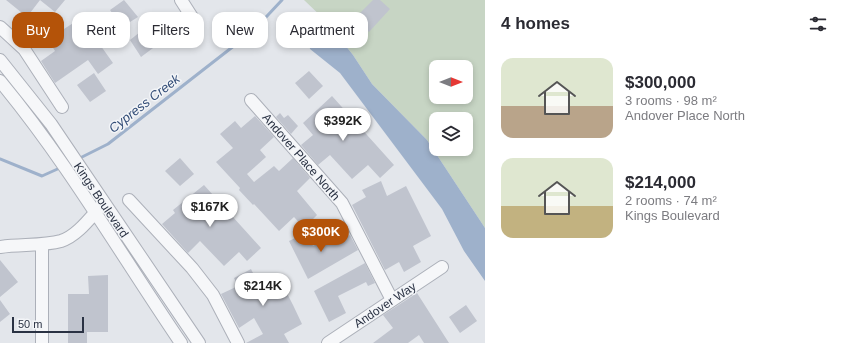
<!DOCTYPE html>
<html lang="en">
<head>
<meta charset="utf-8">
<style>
  body { margin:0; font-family:Arial,sans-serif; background:#f2f2f3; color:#2b2b33; height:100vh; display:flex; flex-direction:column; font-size:15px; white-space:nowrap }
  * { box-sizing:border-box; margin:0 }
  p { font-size:13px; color:#7c7c81 }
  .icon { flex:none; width:22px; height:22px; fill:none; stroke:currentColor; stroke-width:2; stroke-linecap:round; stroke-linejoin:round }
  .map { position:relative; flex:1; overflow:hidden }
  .details { display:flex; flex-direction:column; background:#fff; width:360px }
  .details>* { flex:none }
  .top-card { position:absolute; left:12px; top:12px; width:380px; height:36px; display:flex; gap:8px }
  .needle { width:26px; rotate:90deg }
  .controls { position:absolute; left:429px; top:60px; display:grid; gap:8px }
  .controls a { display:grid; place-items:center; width:44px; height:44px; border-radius:8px; background:#fff; box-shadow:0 2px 6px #0003; font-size:20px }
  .scale { position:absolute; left:12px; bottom:10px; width:72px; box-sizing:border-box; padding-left:4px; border:2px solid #2a3243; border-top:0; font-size:11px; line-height:14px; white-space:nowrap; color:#2a3243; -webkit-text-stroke:3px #f3f5f8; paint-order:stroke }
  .price { position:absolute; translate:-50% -34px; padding:0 9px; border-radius:14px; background:#fff; color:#222; font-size:13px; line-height:26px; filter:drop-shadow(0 1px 2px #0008) }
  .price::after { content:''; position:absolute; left:50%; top:24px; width:12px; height:9px; margin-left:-6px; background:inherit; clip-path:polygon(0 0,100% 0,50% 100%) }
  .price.active { background:#b45309; color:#fff }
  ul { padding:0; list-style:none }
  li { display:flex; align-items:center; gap:12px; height:100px; padding:0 16px }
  li span { display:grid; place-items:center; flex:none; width:112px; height:80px; border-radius:12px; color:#555 }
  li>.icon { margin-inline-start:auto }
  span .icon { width:48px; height:48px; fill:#fffc; stroke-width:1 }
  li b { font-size:17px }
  h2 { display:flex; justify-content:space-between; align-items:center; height:48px; padding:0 16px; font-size:17px }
  .tag { padding:0 14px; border-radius:12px; background:#fff; box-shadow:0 2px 6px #0003; font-size:14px; line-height:36px }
  .tag.active { background:#b45309; color:#fff }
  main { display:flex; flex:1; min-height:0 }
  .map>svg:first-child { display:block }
</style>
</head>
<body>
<main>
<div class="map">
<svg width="485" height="343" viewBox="0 0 485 343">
  <rect width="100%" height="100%" fill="#e3e6eb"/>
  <path fill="#c7d5c4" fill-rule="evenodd" d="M304 0H485V228L427 140 372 84 353 55 325 20ZM436 67H466V97H436ZM436 119H466V149H436Z"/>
  <path fill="#9eb1cb" d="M325 20 353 55 372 84 427 140 485 228V281L464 251 442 209 340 73 310 49 307 33Z"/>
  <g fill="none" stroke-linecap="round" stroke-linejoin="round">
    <path stroke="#9eb1cb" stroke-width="3" d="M0 159 42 176 62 167
      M78 159 108 144 253 31 282 0"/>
  </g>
  <path fill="#c0c4ce" d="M6 0H65L55 12 40 0 27 17Z
    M124 0 138 17 122 27 110 10Z
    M373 0H380L390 9 369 32 355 18Z
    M53 14 64 29 81 18 113 63 98 74 88 60 55 83 41 61 55 51 38 24Z
    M145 28 157 45 141 57 130 40Z
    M309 71 323 86 309 99 295 83Z
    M94 73 106 91 90 102 77 85Z
    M332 96 394 165 380 178 368 165 352 179 330 155 318 165 301 145 313 135 303 123Z
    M280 113 284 118 288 115 298 126 291 134 276 117Z
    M255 116 274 137 260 150 266 157 247 174 254 182 274 166 279 171 293 158 310 178 297 191 317 215 304 228 294 217 279 231 254 204 253 205 239 190 240 188 216 162 233 148 220 134 235 121 241 128Z
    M180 158 194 174 180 186 165 171Z
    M381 181 387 196 406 186 431 236 413 246 421 262 404 272 399 262 385 270 352 205 366 197 362 190Z
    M204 185 261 248 247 261 239 252 224 266 200 241 188 253 162 224 175 213 173 210Z
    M306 233 313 246 331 237 334 243 350 235 358 250 308 279 289 241Z
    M0 260 18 282 0 297Z
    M365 263 375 283 368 286 366 282 338 296 346 313 329 322 314 291Z
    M251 269 258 283 277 274 293 305 302 324 284 334 289 343H246L263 334 254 318 239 328 221 294 238 286 234 278Z
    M108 275V332H87V343H68V294H89L88 276Z
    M417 293 449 343H424L419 335 408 343H373L393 328 383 315Z
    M0 300 10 314 0 322Z
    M466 305 477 321 460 333 449 317Z"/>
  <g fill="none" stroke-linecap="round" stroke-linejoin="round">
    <defs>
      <path id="minor" d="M181 0 197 25
        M0 27 24 49 62 107
        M0 60 51 124 199 343
        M0 81C68 163 121 255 181 343
        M251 100 342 203 392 300
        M129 200 192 268 213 295 238 343
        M0 247C20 244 43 246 61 241 77 236 90 218 101 206
        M42 343V244
        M328 343 442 267"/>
    </defs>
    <use href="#minor" stroke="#acb0b9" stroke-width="14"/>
    <use href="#minor" stroke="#f6f7f9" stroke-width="12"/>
  </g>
  <g text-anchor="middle" stroke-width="3" stroke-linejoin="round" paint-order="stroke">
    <g font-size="12" fill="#2a3243" stroke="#f3f5f8">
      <text transform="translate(301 157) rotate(49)" y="4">Andover Place North</text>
      <text transform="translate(101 200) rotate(56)" y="4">Kings Boulevard</text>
      <text transform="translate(385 305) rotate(-34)" y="4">Andover Way</text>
    </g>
    <g font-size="13" font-style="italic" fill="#344e78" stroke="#f3f5f8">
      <text transform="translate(144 103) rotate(-38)" y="5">Cypress Creek</text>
    </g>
  </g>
</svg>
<div class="controls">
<a><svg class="needle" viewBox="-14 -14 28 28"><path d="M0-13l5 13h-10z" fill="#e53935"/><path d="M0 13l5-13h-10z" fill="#7c7c81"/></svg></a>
<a><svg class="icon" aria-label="layers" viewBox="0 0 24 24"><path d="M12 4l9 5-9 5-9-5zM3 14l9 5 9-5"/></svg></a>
</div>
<div class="scale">50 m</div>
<b class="price" style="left:343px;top:142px">$392K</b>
<b class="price" style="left:210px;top:228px">$167K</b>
<b class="price active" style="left:321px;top:253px">$300K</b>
<b class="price" style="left:263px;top:307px">$214K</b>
<div class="top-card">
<a class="tag active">Buy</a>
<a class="tag">Rent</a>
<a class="tag">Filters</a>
<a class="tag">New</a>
<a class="tag">Apartment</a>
</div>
</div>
<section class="details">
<h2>4 homes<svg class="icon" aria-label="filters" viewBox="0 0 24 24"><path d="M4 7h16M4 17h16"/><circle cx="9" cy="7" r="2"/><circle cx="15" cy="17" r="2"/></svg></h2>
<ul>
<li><span style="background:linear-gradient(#dfe7d0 60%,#b9a48a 0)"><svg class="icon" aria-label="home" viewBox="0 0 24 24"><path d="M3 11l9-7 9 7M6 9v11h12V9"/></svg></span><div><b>$300,000</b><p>3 rooms · 98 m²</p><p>Andover Place North</p></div></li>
<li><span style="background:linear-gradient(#dfe7d0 60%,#c2b280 0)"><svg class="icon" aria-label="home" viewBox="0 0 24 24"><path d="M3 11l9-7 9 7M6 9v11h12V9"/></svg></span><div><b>$214,000</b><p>2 rooms · 74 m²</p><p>Kings Boulevard</p></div></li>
</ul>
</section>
</main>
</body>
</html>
